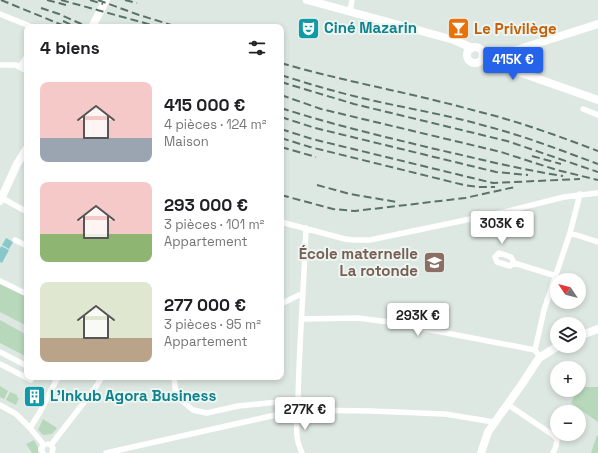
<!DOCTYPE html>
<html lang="fr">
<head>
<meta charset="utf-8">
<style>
  body { margin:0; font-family:"Space Grotesk",sans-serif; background:#f6f6f6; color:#202124; height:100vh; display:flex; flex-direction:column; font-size:15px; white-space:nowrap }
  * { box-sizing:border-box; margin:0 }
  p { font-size:13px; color:#757577 }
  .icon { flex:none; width:22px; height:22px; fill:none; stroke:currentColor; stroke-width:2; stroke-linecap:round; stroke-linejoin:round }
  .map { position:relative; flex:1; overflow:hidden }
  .details { position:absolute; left:24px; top:24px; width:260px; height:356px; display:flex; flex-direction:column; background:#fff; border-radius:8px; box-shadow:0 2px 6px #0003 }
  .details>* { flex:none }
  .needle { width:26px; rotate:305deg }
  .buttons { position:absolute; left:550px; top:273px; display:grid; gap:8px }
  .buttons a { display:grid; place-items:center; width:36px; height:36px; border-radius:50%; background:#fff; box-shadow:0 2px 6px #0003; font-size:20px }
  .price { position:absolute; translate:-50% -34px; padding:0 9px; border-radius:4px; background:#fff; color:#222; font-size:13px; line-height:26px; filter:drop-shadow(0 1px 2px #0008) }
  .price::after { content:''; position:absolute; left:50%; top:24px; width:12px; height:9px; margin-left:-6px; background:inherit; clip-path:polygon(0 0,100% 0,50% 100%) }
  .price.active { background:#2563eb; color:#fff }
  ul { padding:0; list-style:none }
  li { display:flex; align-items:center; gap:12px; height:100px; padding:0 16px }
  li span { display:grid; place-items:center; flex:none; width:112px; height:80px; border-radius:8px; color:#555 }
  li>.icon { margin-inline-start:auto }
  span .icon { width:48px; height:48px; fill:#fffc; stroke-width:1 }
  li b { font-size:17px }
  h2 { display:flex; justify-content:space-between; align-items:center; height:48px; padding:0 16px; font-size:17px }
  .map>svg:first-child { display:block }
</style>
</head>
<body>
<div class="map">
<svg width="598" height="453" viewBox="0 0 598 453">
  <rect width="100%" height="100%" fill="#dee8e2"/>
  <path fill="#b8d8bc" d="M0 281 27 294V326L0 312Z
    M0 320 27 335V357L0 343Z
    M0 386 8 391 4 399 0 397Z
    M579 387H598V422L571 403 577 390H579Z
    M10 392 17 395V397L19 398 16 405 6 400Z
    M43 419 57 428 52 434 43 435 38 430Z
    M597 435 598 436V453H591Z
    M34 440 38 447V453H32L26 444Z"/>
  <path fill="#89c8ca" d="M6 238 13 242 9 249 2 245Z
    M1 246 9 250 2 263 0 262V249Z"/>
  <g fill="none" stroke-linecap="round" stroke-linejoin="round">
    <path stroke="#fff" stroke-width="5.5" d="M350 11 352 0
      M0 14 32 27
      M0 65H16L27 71
      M20 67 27 56
      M583 109 598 115
      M2 198 27 212
      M281 222 345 239 353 240H370L504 212 564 197 598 193
      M570 233 598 242
      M15 240 27 246
      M514 263 510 266 497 262 495 257 499 253 511 257 514 263 556 276
      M0 281 27 294
      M281 304 299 295 303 296
      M302 319 358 318 389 322 535 350
      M0 352 27 366
      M537 353 535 350 544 310 570 233 580 194
      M0 364 31 380 33 377
      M174 377 176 396 193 410 207 413 238 406 268 403 298 401
      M507 404 553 435 557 439 556 446 553 453
      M0 405 16 414 30 428 44 445
      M30 428 40 412 58 377
      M48 444 51 445 53 448 52 453
      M51 445 95 388 102 377
      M43 453 41 449 44 445
      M106 453 298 410 371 411 445 414 494 422
      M302 453C293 435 298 421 298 402 299 344 304 286 306 228"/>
    <path stroke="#fff" stroke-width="8" d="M307 0 454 40 472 48
      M92 27 106 0
      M467 55a8 8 0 1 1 16 0a8 8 0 1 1-16 0Z
      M483 53 500 54 510 52 598 24
      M482 59 598 100
      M0 201 17 164 27 148
      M579 336 598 329
      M481 453 488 432 522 384 539 358 558 346"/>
    <path stroke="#5a7269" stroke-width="2" stroke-dasharray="8 4" stroke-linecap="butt" d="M1 0 67 27
      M47 0 66 5
      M61 0 159 27
      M90 0 103 4
      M98 0 139 15 178 27
      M125 0 137 3
      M41 8 59 14 88 27
      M63 21 76 27
      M281 63C346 82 412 93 476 111 518 121 558 136 598 151
      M281 75C312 85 343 94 375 101 411 109 447 115 482 125 522 135 560 150 598 164
      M281 82 354 104 507 141 598 172
      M281 95 321 109 501 152 557 170 598 180
      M281 108C330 124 381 136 431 148 475 158 518 169 563 176
      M281 117 315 128 496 172 528 175
      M281 129 312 139 493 183 580 179
      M281 138 310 147 464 185 478 187H495
      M281 147 316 157
      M532 156 561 164
      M317 185 350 194 397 202
      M281 195 333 209 355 211 465 198 515 187"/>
  </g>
  <defs>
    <symbol id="theatre-square" viewBox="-11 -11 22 22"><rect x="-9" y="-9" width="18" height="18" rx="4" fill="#0f9aa8" stroke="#edf5f0"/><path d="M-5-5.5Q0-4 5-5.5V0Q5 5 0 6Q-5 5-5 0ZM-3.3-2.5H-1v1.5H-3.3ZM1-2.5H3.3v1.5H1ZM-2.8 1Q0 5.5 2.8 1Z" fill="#fff"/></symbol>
    <symbol id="bar-square" viewBox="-11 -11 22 22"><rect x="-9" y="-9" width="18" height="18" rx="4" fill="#e8710a" stroke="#edf5f0"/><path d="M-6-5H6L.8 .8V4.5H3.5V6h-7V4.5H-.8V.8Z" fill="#fff"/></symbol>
    <symbol id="school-square" viewBox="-11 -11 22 22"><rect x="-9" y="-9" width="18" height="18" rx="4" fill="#8d6e63" stroke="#edf5f0"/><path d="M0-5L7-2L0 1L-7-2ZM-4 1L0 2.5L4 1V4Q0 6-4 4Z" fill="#fff"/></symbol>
    <symbol id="building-square" viewBox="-11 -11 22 22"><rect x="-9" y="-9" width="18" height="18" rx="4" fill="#0f9aa8" stroke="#edf5f0"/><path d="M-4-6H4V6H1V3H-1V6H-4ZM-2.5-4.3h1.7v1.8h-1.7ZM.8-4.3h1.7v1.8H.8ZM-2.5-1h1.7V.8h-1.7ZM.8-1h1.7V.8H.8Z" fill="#fff"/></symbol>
  </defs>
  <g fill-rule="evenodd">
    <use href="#theatre-square" x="296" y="16" width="25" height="25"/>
    <use href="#bar-square" x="446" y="16" width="25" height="25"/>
    <use href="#school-square" x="422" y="250" width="25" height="25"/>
    <use href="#building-square" x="22" y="384" width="25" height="25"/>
  </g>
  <g text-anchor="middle" stroke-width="4" stroke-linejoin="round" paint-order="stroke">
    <g font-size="15" font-weight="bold" fill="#0d838f" stroke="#edf5f0" text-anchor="start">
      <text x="324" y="33">Ciné Mazarin</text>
      <text x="50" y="401">L'Inkub Agora Business</text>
    </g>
    <g font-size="15" font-weight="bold" fill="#c56008" stroke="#edf5f0" text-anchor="start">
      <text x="474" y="34">Le Privilège</text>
    </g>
    <g font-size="15" font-weight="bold" fill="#785e54" stroke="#edf5f0" text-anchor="end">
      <text x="418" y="259">École maternelle<tspan x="418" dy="17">La rotonde</tspan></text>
    </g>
  </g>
</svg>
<div class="buttons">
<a><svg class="needle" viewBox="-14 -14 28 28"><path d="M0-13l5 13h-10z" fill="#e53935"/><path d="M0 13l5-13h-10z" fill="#757577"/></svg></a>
<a><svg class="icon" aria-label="layers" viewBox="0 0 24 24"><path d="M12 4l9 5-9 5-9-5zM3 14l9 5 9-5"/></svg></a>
<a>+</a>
<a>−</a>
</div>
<b class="price active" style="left:513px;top:81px">415K €</b>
<b class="price" style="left:502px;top:245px">303K €</b>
<b class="price" style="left:418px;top:337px">293K €</b>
<b class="price" style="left:305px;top:431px">277K €</b>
<section class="details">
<h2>4 biens<svg class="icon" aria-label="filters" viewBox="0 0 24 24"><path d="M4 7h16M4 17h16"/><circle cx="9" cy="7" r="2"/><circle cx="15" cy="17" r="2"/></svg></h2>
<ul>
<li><span style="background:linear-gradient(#f6c9c9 70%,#9aa5b1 0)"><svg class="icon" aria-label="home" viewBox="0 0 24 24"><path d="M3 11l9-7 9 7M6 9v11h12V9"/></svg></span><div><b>415 000 €</b><p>4 pièces · 124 m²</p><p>Maison</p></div></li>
<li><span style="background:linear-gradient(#f6c9c9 65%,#8fb573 0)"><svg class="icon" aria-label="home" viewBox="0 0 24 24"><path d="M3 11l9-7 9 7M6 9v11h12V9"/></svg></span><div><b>293 000 €</b><p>3 pièces · 101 m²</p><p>Appartement</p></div></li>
<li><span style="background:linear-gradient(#dfe7d0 70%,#b9a48a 0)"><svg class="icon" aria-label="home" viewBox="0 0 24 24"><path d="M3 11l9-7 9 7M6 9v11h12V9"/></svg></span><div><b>277 000 €</b><p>3 pièces · 95 m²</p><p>Appartement</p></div></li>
</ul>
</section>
</div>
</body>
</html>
